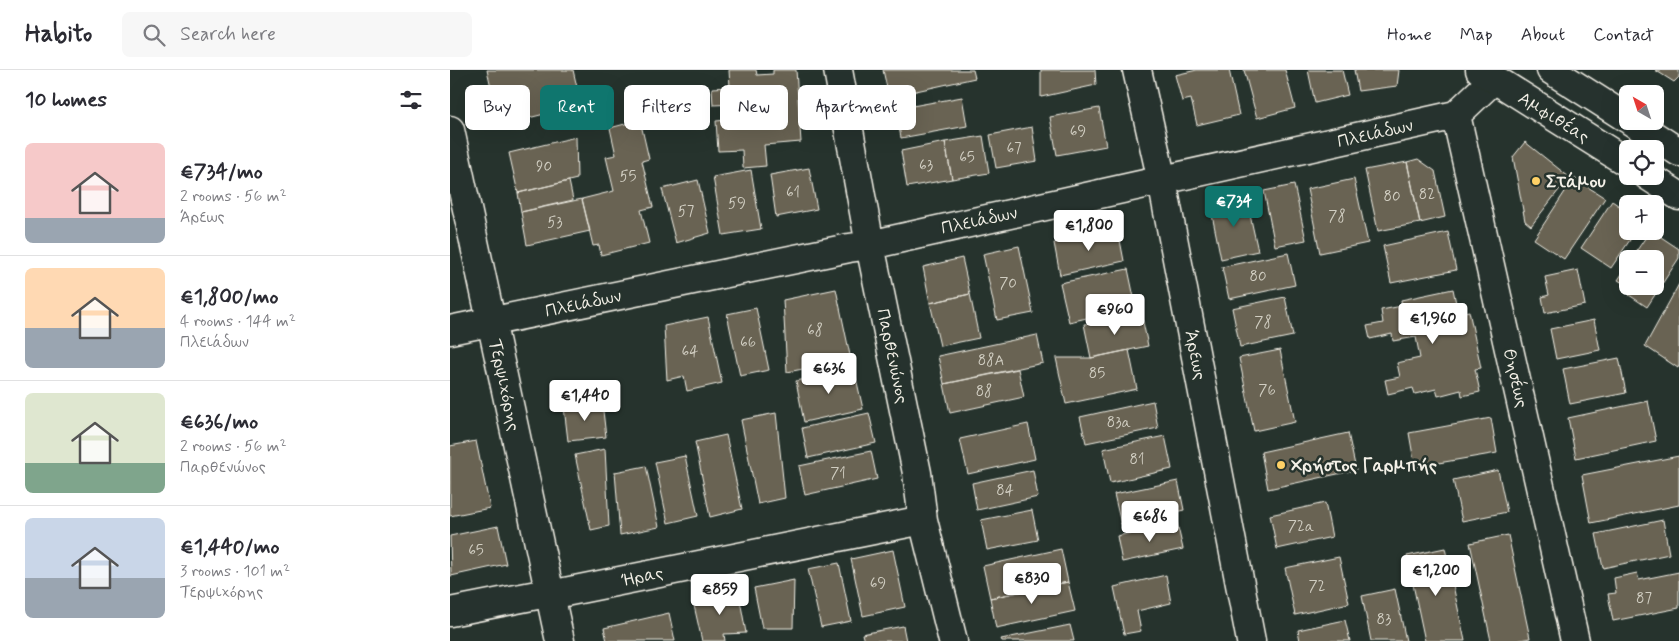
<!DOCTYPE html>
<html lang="en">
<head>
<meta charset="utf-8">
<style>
  body { margin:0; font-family:Mynerve,sans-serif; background:#f7f7f7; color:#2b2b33; height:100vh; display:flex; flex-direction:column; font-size:19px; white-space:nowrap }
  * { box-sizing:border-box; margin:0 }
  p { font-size:16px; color:#7c7c81 }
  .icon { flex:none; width:28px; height:28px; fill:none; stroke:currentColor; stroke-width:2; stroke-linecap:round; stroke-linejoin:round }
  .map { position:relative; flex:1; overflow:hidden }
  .details { display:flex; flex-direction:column; background:#fff; width:450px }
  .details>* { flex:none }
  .banner { position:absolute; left:15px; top:15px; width:475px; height:45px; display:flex; gap:10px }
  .needle { width:32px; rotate:321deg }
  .fabs { position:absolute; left:1169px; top:15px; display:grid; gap:10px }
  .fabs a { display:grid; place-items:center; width:45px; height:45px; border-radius:8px; background:#fff; box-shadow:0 5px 20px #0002; font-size:25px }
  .price { position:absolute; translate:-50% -42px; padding:0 11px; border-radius:5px; background:#fff; color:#222; font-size:16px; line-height:32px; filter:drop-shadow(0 1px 2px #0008) }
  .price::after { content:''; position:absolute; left:50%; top:30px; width:15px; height:11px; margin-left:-8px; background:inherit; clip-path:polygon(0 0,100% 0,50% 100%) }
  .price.selected { background:#0f766e; color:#fff }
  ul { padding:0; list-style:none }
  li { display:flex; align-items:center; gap:15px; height:125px; padding:0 25px }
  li+li { border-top:1px solid #e1e1e2 }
  li span { display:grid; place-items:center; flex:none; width:140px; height:100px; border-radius:8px; color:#555 }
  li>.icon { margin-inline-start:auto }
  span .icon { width:60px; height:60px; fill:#fffc; stroke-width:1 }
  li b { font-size:21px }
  h2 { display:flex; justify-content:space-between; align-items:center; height:60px; padding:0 25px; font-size:21px }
  .pill { padding:0 18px; border-radius:8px; background:#fff; box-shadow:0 5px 20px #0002; font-size:18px; line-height:45px }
  .pill.selected { background:#0f766e; color:#fff }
  header { display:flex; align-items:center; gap:30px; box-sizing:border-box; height:70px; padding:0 25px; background:#fff; border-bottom:1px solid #e1e1e2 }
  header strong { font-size:24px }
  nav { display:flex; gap:28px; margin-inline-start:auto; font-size:18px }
  .search { width:350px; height:45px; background:#f7f7f7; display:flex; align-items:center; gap:12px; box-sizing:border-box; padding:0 18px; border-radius:8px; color:#7c7c81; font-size:19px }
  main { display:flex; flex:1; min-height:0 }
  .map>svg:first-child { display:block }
</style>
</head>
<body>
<header>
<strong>Habito</strong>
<div class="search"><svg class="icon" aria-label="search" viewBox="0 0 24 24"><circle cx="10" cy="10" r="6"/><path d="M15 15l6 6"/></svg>Search here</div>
<nav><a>Home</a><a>Map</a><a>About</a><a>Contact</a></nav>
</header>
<main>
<section class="details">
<h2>10 homes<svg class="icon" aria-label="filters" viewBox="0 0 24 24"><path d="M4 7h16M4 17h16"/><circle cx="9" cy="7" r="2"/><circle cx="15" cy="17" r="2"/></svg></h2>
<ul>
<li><span style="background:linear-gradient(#f6c9c9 75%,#9aa5b1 0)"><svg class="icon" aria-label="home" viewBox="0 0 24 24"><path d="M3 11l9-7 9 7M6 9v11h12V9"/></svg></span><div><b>€734/mo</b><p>2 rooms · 56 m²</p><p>Άρεως</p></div></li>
<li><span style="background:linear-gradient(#ffd9b3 60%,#9aa5b1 0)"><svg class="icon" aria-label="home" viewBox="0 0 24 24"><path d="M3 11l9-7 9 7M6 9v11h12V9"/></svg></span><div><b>€1,800/mo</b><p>4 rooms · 144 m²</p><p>Πλειάδων</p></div></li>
<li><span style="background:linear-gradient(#dfe7d0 70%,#7fa58c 0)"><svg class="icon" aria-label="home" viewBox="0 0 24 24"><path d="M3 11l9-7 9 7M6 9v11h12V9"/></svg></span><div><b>€636/mo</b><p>2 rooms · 56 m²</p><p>Παρθενώνος</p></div></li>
<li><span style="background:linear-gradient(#c9d6e8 60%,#9aa5b1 0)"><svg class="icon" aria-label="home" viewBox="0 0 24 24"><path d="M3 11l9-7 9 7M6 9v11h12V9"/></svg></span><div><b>€1,440/mo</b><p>3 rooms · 101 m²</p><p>Τερψιχόρης</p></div></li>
</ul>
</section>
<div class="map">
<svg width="1229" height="571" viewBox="0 0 1229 571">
  <rect width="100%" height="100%" fill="#26332d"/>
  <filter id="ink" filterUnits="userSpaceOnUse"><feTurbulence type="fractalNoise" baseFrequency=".02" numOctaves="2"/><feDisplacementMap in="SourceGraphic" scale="10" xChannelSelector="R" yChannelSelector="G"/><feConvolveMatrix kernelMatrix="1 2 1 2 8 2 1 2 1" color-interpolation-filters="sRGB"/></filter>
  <g filter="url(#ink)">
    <path fill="#696452" stroke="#f4f1e8" d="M37 0H123L131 35 50 55Z
      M279 0H306L307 5 323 4V0H346L351 72 314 75 316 96 293 98 292 80 268 81 266 51 288 49 287 34 263 35 262 18 280 17Z
      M433 0H523L525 8 439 27Z
      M591 0H645L646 15 591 27Z
      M747 0H779L789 45 747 55 741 29 732 31 725 5Z
      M794 0H835L845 38 807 48Z
      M858 0H892L898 25 865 33Z
      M904 0H949L947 16 908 21Z
      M1205 0H1229V7L1224 12Z
      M512 27 517 56 451 68 446 39Z
      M649 38 656 76 607 85 600 47Z
      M190 50 199 89 192 91 203 137 191 140 199 173 151 185 149 175 143 176 132 129 164 121 156 87 166 85 160 58Z
      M582 57 587 91 546 98 540 65Z
      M533 66 539 103 502 109 495 72Z
      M126 67 127 109 68 123 59 83Z
      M495 72 502 109 457 117 451 81Z
      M1075 72 1119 107 1081 156 1075 151 1063 87Z
      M968 89 985 101 995 147 970 153 957 92Z
      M957 92 970 153 928 161 915 100Z
      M359 98 367 139 326 147 320 105Z
      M301 100 311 159 273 165 263 107Z
      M1124 108 1155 128 1114 189 1084 169Z
      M904 109 918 173 870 183 857 119Z
      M248 110 260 163 226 173 212 119Z
      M119 111 123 130 71 142 68 123Z
      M844 115 856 170 825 176 814 121Z
      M796 127 808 181 771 189 760 135Z
      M132 129 140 161 77 175 71 142Z
      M1162 131 1178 142V161H1186L1161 198 1131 178Z
      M668 160 674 191 610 205 604 173Z
      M1200 161H1202L1229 179V188L1197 237 1179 225 1183 219 1178 216H1205V189H1181Z
      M998 162 1006 200 941 213 933 176Z
      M569 176 583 243 547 250 533 184Z
      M838 183 845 215 779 229 772 197Z
      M512 188 520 224 480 233 473 197Z
      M1178 195V216L1168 210Z
      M678 199 686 237 619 252 610 213Z
      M1128 200 1135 235 1095 243 1092 227 1099 225 1095 207Z
      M1229 214V295L1228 298 1195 276Z
      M386 219 401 290 337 302 333 230Z
      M1003 219 1008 243 1019 241 1031 298 1025 299 1030 322 1012 326 1011 320 988 326 986 319 965 324 963 318 938 324 935 310 950 307 947 293 970 288 966 267 943 271 942 264 920 269 917 256 933 253 931 240 952 236 951 230Z
      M520 224 529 268 490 276 480 233Z
      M835 227 843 266 790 277 782 238Z
      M306 238 319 300 290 306 277 244Z
      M258 247 272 313 237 321 234 306 217 310 214 256Z
      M692 247 698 276 641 288 634 254Z
      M1144 250 1150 280 1106 289 1100 259Z
      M587 265 593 293 494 314 488 286Z
      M679 280 687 319 616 334 606 288H641Z
      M830 280 845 352 804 361 789 288Z
      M1169 288 1176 323 1120 334 1113 299Z
      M404 299 413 339 354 352 346 311Z
      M568 299 574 327 500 343 494 314Z
      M703 331 708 358 636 373 630 347Z
      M1198 331 1206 371 1126 388 1118 348Z
      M152 332 156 367 118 371 114 337Z
      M326 343 335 428 308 434 291 350Z
      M419 343 426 373 358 388 352 358Z
      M1041 348 1047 383 965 397 959 363Z
      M578 354 585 389 518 404 510 369Z
      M898 363 906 400 818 419 811 382Z
      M276 365 292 439 260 447 245 372Z
      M715 366 722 399 660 413 653 379Z
      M26 371 40 438 0 446V376Z
      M155 379 159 456 141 460 125 385Z
      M421 381 427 409 355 425 349 396Z
      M235 386 248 446 218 453 205 392Z
      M1229 386V435L1141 453 1132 405Z
      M196 396 209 457 170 465 165 402Z
      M583 400 588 427 527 440 522 413Z
      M1048 400 1057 442 1012 451 1003 410Z
      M728 411 734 440 671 454 664 424Z
      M875 433 882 467 827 479 820 445Z
      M582 440 588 470 537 480 531 450Z
      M1213 450 1219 484 1153 498 1146 464Z
      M727 453 733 479 672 492 667 466Z
      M48 456 56 494 1 506 0 466Z
      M1058 465 1080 568 1065 571H1041L1020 473Z
      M995 478 1015 571H975L957 486Z
      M611 479 618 512 540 528 533 496Z
      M443 480 455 537 413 546 401 489Z
      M889 487 899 533 845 545 835 498Z
      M389 493 401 551 371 557 358 499Z
      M1229 502V538L1163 551 1158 524 1166 523 1164 508 1187 503 1189 510Z
      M716 505 721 533 687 541 691 561 674 564 664 517Z
      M344 510 343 558H312L304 518Z
      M618 512 625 541 546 558 540 528Z
      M288 519 296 563 274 564 275 571H252L243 531Z
      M945 519 956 571H921L912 526Z
      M219 543 225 571H157L154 558Z
      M895 550 900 571H850L848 560Z
      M620 555 624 571H552L551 569Z
      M453 556 456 571H414L412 564Z"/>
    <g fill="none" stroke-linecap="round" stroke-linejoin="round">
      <defs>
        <path id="minor" d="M388 0 420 175 467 403 473 450 503 571
          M687 0 712 111 801 571
          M1006 45 1125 571
          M0 60 110 571
          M0 260 399 178 420 175 1006 45 1044 9
          M0 542 87 525H100L473 450"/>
        <path id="major" d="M1030 0 1178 93
          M1101 0 1178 49
          M1181 51 1229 82
          M1198 106 1229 126"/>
      </defs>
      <use href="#minor" stroke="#f4f1e8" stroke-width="31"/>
      <use href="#major" stroke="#f4f1e8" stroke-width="31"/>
      <use href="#minor" stroke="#26332d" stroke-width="28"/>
      <use href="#major" stroke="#26332d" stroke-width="28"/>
    </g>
  </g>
  <g fill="#ffd166" stroke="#26332d" stroke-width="2">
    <circle cx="1086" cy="111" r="5"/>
    <circle cx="831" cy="395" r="5"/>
  </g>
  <g text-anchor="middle" stroke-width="5" stroke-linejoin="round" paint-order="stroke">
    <g font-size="15" fill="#d1cec2">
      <text x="628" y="66">69</text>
      <text x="564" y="83">67</text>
      <text x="517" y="92">65</text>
      <text x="476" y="100">63</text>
      <text x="94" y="101">90</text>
      <text x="178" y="111">55</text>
      <text x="343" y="127">61</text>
      <text x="977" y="129">82</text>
      <text x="942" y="131">80</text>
      <text x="287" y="138">59</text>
      <text x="236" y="146">57</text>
      <text x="887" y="151">78</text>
      <text x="105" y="157">53</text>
      <text x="808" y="211">80</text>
      <text x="558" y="218">70</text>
      <text x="813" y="257">78</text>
      <text x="365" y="265">68</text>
      <text x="298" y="277">66</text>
      <text x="240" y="286">64</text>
      <text x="541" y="295">88Α</text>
      <text x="647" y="308">85</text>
      <text x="817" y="325">76</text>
      <text x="534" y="326">88</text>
      <text x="669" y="357">83α</text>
      <text x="687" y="394">81</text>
      <text x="388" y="408">71</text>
      <text x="555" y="425">84</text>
      <text x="851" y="461">72α</text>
      <text x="26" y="485">65</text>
      <text x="428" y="518">69</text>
      <text x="867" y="521">72</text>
      <text x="1194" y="533">87</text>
      <text x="934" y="554">83</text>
    </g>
    <g font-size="18" fill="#f4f1e8" stroke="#26332d">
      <text transform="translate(1104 47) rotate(32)" y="6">Αμφιθέας</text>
      <text transform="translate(925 63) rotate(-13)" y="6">Πλειάδων</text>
      <text transform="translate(529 150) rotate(-12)" y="6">Πλειάδων</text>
      <text transform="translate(133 233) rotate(-12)" y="6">Πλειάδων</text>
      <text transform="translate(746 285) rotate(79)" y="6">Άρεως</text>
      <text transform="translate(443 286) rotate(78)" y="6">Παρθενώνος</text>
      <text transform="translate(1066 308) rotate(77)" y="6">Θησέως</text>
      <text transform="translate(55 315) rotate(78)" y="6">Τερψιχόρης</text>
      <text transform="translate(192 506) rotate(-11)" y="6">Ήρας</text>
    </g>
    <g font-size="18" font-weight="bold" fill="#f4f1e8" stroke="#26332d" text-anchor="start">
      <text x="1096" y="117">Στάμου</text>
      <text x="841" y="401">Χρήστος Γαρμπής</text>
    </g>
  </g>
</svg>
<div class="fabs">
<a><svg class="needle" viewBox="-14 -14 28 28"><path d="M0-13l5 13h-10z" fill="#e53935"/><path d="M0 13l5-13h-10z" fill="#7c7c81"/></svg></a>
<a><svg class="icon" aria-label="locate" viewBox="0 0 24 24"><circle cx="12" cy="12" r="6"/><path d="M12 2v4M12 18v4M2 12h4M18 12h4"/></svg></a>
<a>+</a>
<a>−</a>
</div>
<b class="price selected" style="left:784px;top:158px">€734</b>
<b class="price" style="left:639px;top:182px">€1,800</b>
<b class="price" style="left:665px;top:266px">€960</b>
<b class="price" style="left:983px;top:275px">€1,960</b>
<b class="price" style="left:379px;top:325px">€636</b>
<b class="price" style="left:135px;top:352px">€1,440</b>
<b class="price" style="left:700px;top:473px">€686</b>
<b class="price" style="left:986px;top:527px">€1,200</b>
<b class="price" style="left:582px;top:535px">€830</b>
<b class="price" style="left:270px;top:546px">€859</b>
<div class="banner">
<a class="pill">Buy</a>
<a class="pill selected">Rent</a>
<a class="pill">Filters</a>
<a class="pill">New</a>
<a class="pill">Apartment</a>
</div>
</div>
</main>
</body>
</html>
